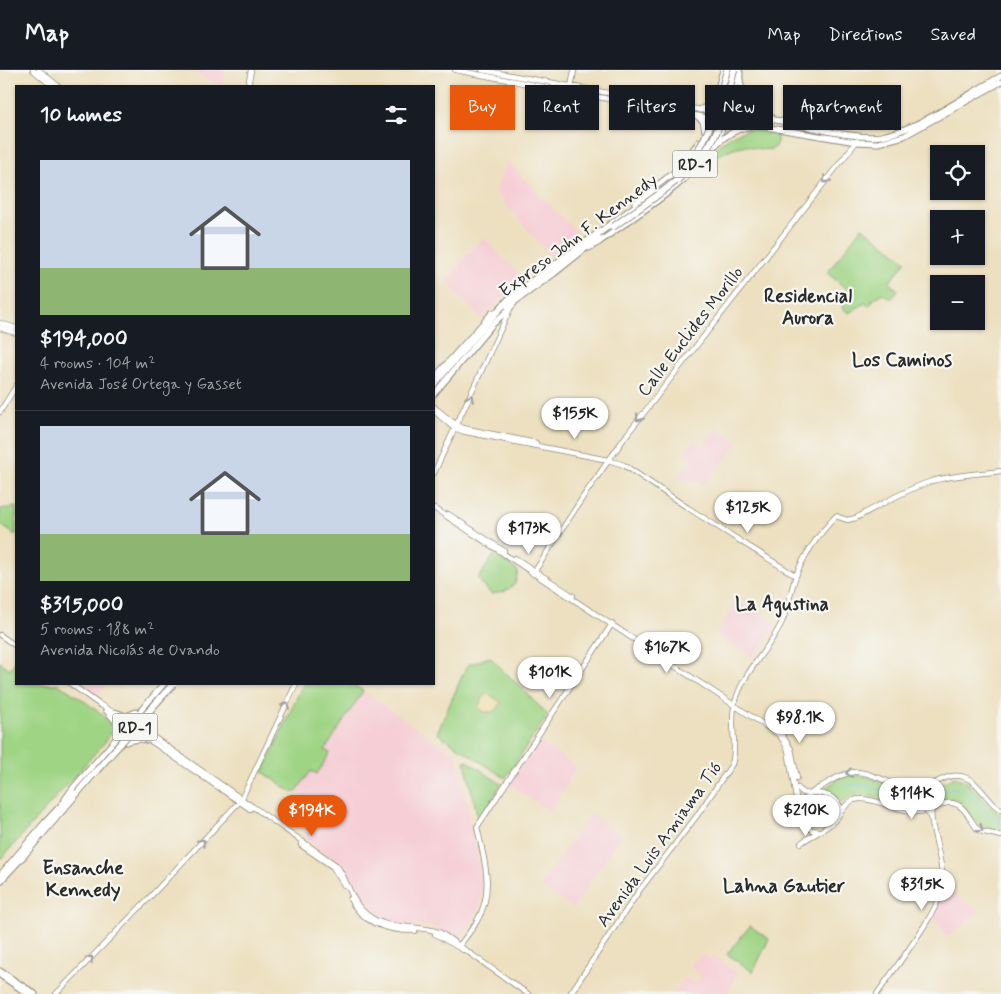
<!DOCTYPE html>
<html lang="en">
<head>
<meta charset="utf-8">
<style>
  body { margin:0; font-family:Mynerve,sans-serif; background:#20242c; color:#f1f3f6; height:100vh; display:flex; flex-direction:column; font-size:19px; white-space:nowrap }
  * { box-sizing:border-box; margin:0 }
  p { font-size:16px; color:#9ea1a6 }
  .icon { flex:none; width:28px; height:28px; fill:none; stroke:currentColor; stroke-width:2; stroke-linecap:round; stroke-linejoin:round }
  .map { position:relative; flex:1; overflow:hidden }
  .panel { position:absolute; left:15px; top:15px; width:420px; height:600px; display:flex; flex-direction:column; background:#171b24; border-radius:0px; box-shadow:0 1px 4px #0004 }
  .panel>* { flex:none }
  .top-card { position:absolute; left:450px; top:15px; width:475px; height:45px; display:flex; gap:10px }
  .fabs { position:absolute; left:930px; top:75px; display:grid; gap:10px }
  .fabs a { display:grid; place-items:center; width:55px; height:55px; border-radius:0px; background:#171b24; box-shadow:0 1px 4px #0004; font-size:25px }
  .price { position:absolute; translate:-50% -42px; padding:0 11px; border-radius:18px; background:#fff; color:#222; font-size:16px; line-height:32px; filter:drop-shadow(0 1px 2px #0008) }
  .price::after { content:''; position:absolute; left:50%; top:30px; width:15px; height:11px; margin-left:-8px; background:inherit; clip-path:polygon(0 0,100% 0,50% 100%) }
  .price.current { background:#ea580c; color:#fff }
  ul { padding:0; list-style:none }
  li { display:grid; align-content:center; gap:10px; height:265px; padding:0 25px }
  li+li { border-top:1px solid #363941 }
  li span { display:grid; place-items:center; height:155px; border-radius:0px; color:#555 }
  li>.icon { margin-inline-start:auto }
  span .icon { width:90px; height:90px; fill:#fffc; stroke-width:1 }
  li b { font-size:21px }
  h2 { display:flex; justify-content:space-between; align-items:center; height:60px; padding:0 25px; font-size:21px }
  .pill { padding:0 18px; border-radius:0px; background:#171b24; box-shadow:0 1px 4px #0004; font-size:18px; line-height:45px }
  .pill.current { background:#ea580c; color:#fff }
  header { display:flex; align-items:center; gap:30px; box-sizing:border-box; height:70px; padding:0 25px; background:#171b24; border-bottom:1px solid #363941 }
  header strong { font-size:24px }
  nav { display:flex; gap:28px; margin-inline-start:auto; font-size:18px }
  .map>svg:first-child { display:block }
</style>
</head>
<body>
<header>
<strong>Map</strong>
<nav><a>Map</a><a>Directions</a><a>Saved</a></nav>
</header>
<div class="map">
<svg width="1001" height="924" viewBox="0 0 1001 924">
  <rect width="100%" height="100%" fill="#f6f6f2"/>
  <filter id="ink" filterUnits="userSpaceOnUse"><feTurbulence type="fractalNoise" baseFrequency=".02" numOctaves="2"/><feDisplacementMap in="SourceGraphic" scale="10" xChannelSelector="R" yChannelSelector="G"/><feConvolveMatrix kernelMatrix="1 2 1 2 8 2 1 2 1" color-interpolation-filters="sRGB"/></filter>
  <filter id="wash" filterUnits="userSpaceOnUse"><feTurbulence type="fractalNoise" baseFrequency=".0096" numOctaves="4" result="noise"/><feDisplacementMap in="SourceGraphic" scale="20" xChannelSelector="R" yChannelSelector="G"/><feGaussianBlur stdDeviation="1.12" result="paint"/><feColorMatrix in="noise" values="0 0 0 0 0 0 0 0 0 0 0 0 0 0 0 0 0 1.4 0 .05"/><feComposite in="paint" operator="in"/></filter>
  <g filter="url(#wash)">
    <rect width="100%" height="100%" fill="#ede0c0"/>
    <path fill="#f6cfd6" d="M192 0H226L223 16 192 2Z
      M507 91 582 168 552 188 495 122Z
      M483 167 526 211 499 232 481 249 446 211Z
      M718 358 738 373 705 414 677 408 692 390 684 383 694 370 703 377Z
      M737 530 777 555 753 588 716 564Z
      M75 614H107L95 627Z
      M363 621 456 685 483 810 480 833 471 853 458 871 429 856 388 855 374 847 362 837 356 829 345 801 340 794 301 767 320 739 296 722 311 701 317 704 330 683 325 680Z
      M538 670 577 697 550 742 509 714Z
      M590 744 621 766 573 838 540 816Z
      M944 820H948L980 841 946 869 941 857 933 848 942 830Z
      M702 884 710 889 713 885 739 904 727 922 729 924H674L685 907 696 914 701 905 689 897Z"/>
    <path fill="#9fd484" stroke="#658058" d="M738 14 757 41 732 36Z
      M751 59H769L777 63V72L774 78C764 83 753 75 742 76 728 78 717 87 705 94 714 75 730 64 751 59Z
      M862 157 906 191 889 213 898 220 891 229 882 223 873 230 871 229 873 231 869 236 865 233 849 243 842 238 848 220 827 203Z
      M16 437V463L15 465 0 454V439Z
      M494 485 518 501 515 514 504 522 491 524 478 509Z
      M490 587 548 645 505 708 437 663 467 595Z
      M16 590V614H58L80 628 103 645 112 656V661L105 672 0 790V592L10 599Z
      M303 614H352L363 621 325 680 330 683 317 704 311 701 296 722H292L263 702Z
      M466 690 501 714 481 748H478L465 692Z
      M846 704 864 706 912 723 918 722 919 729 922 739 861 724 850 726 843 733 832 724 822 720Z
      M955 707 967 712 994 740 1001 744V761C994 760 988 760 982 756 961 743 968 719 935 734L934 725 929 718Z
      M811 727C822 727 832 730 838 740 832 750 826 758 813 758L804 750 802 733Z
      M750 856 769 869 753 902 727 884Z"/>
    <path fill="#eeda9e" stroke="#8c8264" d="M486 623 501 632 499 637 492 642H484L478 637Z"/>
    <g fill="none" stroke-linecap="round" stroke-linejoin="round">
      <path stroke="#85baf4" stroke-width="1" d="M847 715 865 716 916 729
        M937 723C943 721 950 717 957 718 973 720 984 748 1001 752"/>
    </g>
  </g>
  <g filter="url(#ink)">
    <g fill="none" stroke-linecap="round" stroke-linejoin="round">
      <defs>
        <path id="secondary" d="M33 0 52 16
          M39 0 58 16
          M455 0 710 48
          M482 0 712 42
          M248 16 251 0
          M571 18 574 0
          M0 253 16 258
          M0 258 16 263
          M434 337 454 353 463 358 536 373
          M434 341 455 359 461 361 608 390 624 395 688 438 796 506
          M0 342 16 316
          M434 403 510 239
          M434 438 778 664 783 670 788 680 800 752 812 760 819 761
          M448 444 504 481
          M515 488 573 526
          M533 504 585 424 628 363 857 71
          M0 565 16 576
          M71 614 100 635
          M99 634 139 657 336 795C347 808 349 826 361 839 385 865 413 851 441 863L528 924
          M110 643 250 739
          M780 662 791 679 797 708
          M798 718 803 723 810 724
          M921 719 922 731 931 749
          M812 723C824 723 840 727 841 741
          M798 737C805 726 814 721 824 715 857 694 861 702 895 714 901 716 907 720 913 720 931 720 945 701 964 707 980 712 987 732 1001 740
          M801 773C811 765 824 761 833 752 841 745 844 733 854 730 871 724 903 746 925 741 937 739 946 728 958 735 968 740 971 754 980 761L1001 766
          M301 775 333 797 344 815
          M350 829C363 854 388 861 415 861
          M435 864 463 880
          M459 876C465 868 472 860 477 851 495 821 484 789 477 757L612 554
          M56 924 149 828 241 730 296 614
          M570 924 639 821 696 747 732 694C738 675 729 654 735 633 743 602 767 582 781 554 788 539 790 522 796 506 804 484 820 463 836 446L847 450 856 448C880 435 903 421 929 412 951 405 977 404 1001 401
          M877 924C893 900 942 839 943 813 943 798 935 768 932 753 929 739 937 727 925 717"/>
        <path id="primary" d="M740 3C738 24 754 39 772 47
          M729 35 735 39 748 44
          M700 40 711 34 714 29
          M721 43C741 46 761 47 781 51 808 56 861 72 886 65 924 56 966 25 1001 6
          M711 44 723 0
          M719 44 730 0
          M697 46 703 51 705 61
          M711 48 856 72 878 73 904 66 1001 12
          M715 76C725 65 739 58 753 56
          M635 133 677 100 699 72
          M589 178 598 173C635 145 692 113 715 73 728 51 732 25 739 0
          M434 308 492 243
          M434 324 492 255 513 235
          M106 640 119 655V664
          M115 642 126 646 136 642
          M150 644 148 656 151 666
          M128 671 140 669 152 671
          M126 672 145 650
          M65 729 73 718 164 614
          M0 901 35 924
          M0 905 28 924"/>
        <path id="highway" d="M508 236 554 203 598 168
          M434 314 492 247 513 225 654 123
          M0 806 45 753 73 723
          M0 811 25 784 97 700"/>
      </defs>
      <use href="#secondary" stroke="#8c8676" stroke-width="6"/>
      <use href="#primary" stroke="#8c8676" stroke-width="7"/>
      <use href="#highway" stroke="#8c8676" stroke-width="8"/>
      <use href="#secondary" stroke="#fff" stroke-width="4.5"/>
      <use href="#primary" stroke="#fff" stroke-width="5"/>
      <use href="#highway" stroke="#fff" stroke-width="6"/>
      <defs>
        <path id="highway-bridge" d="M684 99C710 71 717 35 727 0
          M613 157C645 133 694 105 713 69 724 48 728 23 734 0
          M97 700 173 614"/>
      </defs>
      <use href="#highway-bridge" stroke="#8c8676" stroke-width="8" stroke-linecap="butt"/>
      <use href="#highway-bridge" stroke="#fff" stroke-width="6"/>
    </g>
    <defs><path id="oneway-chevron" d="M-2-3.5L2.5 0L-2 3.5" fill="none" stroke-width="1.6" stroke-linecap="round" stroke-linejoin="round" transform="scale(1.25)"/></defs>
    <g stroke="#a0a0a0">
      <use href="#oneway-chevron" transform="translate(826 110) rotate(128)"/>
      <use href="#oneway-chevron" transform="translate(470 328) rotate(-66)"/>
      <use href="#oneway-chevron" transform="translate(639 348) rotate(128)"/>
      <use href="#oneway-chevron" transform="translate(286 635) rotate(-66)"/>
      <use href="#oneway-chevron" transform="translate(849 703) rotate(171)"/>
      <use href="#oneway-chevron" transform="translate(980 759) rotate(36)"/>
      <use href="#oneway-chevron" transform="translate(202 772) rotate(-47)"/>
      <use href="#oneway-chevron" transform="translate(90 889) rotate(-46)"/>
    </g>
  </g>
  <g text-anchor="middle" stroke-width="4.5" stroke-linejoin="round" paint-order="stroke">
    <g fill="#f6f6f2" stroke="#686867" stroke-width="1">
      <rect x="672.5" y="80.5" width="45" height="27" rx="4"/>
      <rect x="112.5" y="643.5" width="45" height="27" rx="4"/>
    </g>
    <g font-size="16" font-weight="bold" fill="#2b2b2b">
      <text x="695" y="100">RD-1</text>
      <text x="135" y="663">RD-1</text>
    </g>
    <g font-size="18" fill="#2b2b2b" stroke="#f6f6f2">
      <text transform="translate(578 165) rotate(-37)" y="6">Expreso John F. Kennedy</text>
      <text transform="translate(690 261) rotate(-52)" y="6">Calle Euclides Morillo</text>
      <text transform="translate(659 774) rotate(-54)" y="6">Avenida Luis Amiama Tió</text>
    </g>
    <g font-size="19" font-weight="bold" fill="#2b2b2b" stroke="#f6f6f2">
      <text x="808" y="232">Residencial<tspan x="808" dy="22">Aurora</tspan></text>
      <text x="902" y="296">Los Caminos</text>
      <text x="782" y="540">La Agustina</text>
      <text x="83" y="804">Ensanche<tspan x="83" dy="22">Kennedy</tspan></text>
      <text x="784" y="822">Lahna Gautier</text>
    </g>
  </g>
</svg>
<div class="fabs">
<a><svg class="icon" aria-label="locate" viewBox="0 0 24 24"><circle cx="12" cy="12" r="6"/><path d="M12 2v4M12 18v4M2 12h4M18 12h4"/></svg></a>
<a>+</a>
<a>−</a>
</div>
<b class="price" style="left:575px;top:370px">$155K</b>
<b class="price" style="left:748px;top:464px">$125K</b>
<b class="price" style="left:529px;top:485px">$173K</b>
<b class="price" style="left:667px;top:604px">$167K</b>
<b class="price" style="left:550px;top:629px">$101K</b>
<b class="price" style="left:800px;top:674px">$98.1K</b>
<b class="price" style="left:912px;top:750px">$114K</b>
<b class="price current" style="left:312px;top:767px">$194K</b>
<b class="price" style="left:806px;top:767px">$210K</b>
<b class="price" style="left:922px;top:841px">$315K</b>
<div class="top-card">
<a class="pill current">Buy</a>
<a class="pill">Rent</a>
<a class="pill">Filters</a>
<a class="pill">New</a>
<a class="pill">Apartment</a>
</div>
<section class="panel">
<h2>10 homes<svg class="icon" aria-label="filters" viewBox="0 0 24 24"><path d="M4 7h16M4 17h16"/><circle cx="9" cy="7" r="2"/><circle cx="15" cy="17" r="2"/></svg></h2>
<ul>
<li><span style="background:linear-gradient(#c9d6e8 70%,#8fb573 0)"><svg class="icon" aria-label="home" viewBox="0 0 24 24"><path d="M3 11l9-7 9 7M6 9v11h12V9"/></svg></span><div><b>$194,000</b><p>4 rooms · 104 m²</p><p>Avenida José Ortega y Gasset</p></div></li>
<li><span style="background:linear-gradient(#c9d6e8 70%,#8fb573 0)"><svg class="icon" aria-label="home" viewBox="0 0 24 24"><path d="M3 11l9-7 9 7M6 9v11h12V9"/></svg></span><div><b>$315,000</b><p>5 rooms · 188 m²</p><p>Avenida Nicolás de Ovando</p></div></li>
</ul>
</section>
</div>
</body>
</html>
